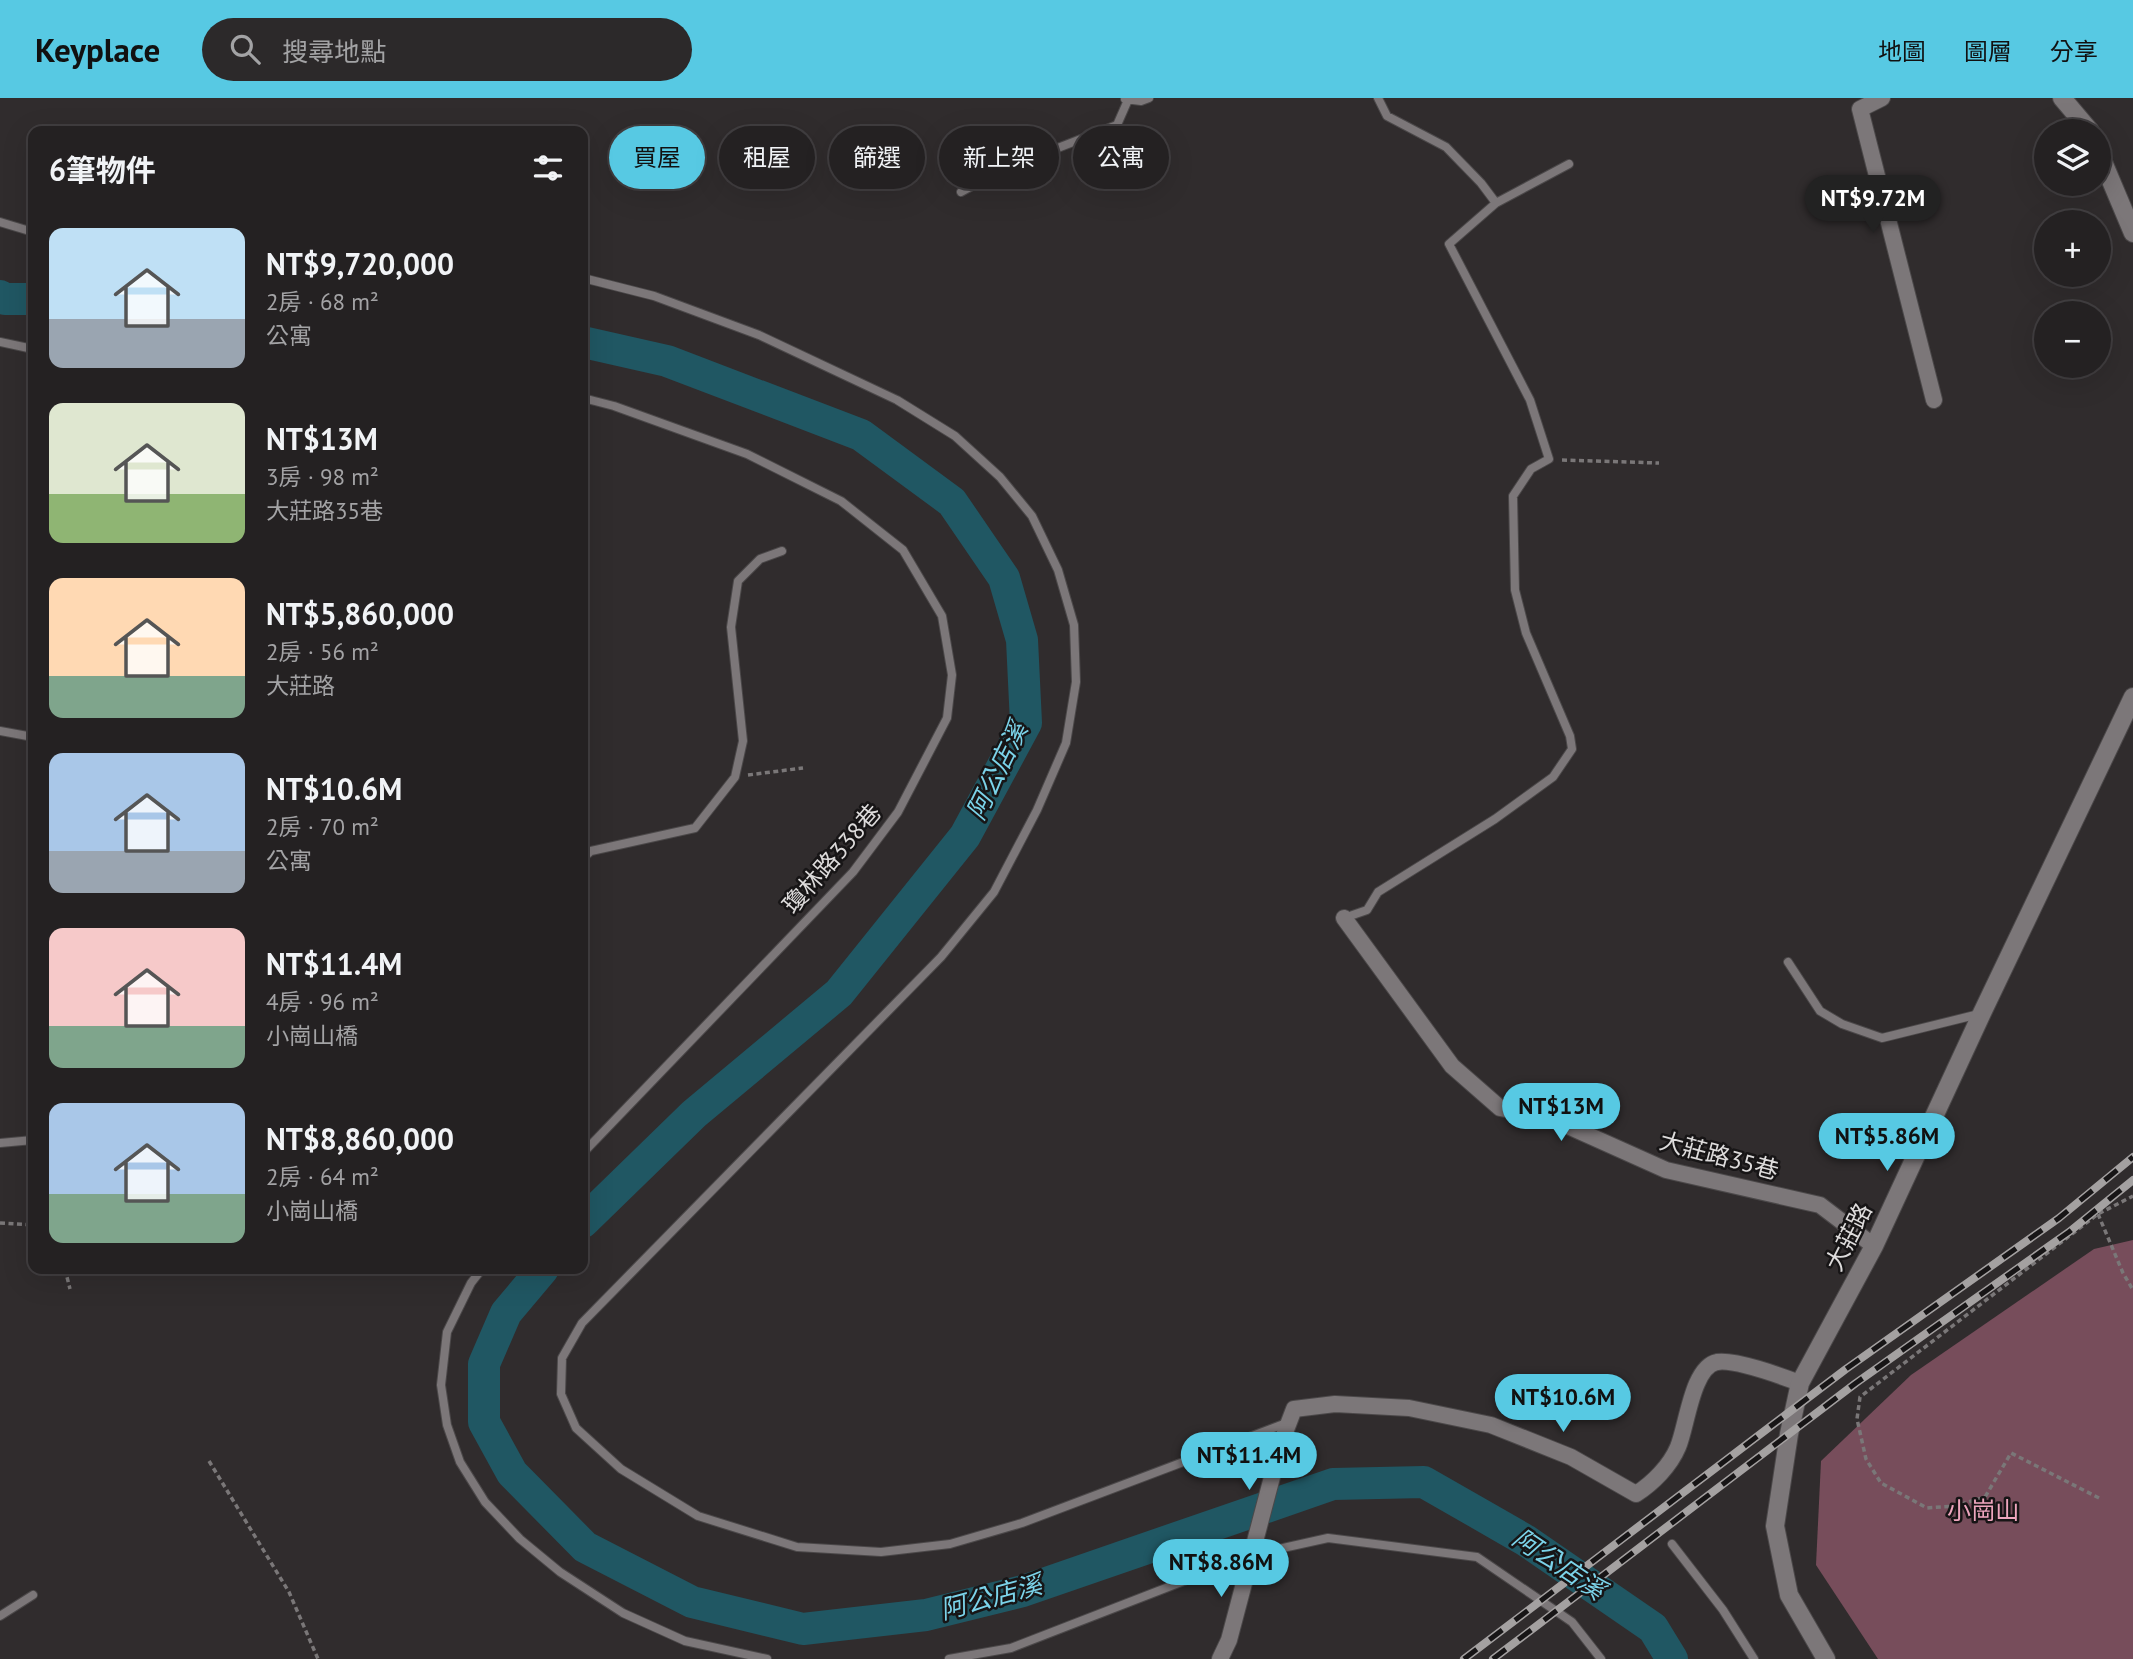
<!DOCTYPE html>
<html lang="zh-TW">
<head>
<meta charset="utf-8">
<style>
  body { margin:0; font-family:"PT Sans","Noto Sans TC",sans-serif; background:#2c292a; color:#f1f3f6; height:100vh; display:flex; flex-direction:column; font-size:26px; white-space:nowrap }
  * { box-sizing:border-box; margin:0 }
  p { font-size:23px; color:#a3a3a5 }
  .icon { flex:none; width:38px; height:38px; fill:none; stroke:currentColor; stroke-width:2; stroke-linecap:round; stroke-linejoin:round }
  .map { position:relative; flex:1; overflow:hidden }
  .details { position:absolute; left:28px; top:28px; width:560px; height:1148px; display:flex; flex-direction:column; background:#242122; border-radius:14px; box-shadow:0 7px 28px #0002,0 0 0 2px #413e40 }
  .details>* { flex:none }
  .guide { position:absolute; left:609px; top:28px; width:665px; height:63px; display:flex; gap:14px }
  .fabs { position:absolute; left:2034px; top:21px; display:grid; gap:14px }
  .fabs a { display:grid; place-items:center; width:77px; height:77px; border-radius:50%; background:#242122; box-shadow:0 7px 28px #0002,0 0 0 2px #413e40; font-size:35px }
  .price { position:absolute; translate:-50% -60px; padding:0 16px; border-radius:24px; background:#57c9e3; color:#111; font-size:23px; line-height:46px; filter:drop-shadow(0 2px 4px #0008) }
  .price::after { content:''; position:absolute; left:50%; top:42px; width:21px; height:16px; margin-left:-10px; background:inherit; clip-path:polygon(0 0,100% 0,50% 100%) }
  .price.on { background:#222; color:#fff }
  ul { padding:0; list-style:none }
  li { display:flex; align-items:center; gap:21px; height:175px; padding:0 21px }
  li span { display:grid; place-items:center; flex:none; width:196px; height:140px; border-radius:14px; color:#555 }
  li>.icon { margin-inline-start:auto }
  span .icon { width:84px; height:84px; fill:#fffc; stroke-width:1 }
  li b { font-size:30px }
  h2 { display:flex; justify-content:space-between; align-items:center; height:84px; padding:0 21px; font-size:30px }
  .tag { padding:0 24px; border-radius:32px; background:#242122; box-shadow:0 7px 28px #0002,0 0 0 2px #413e40; font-size:24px; line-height:63px }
  .tag.on { background:#57c9e3; color:#111 }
  header { display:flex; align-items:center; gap:42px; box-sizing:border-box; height:98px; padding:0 35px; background:#57c9e3; color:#111 }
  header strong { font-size:33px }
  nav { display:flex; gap:38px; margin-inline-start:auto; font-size:24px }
  .search { width:490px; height:63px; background:#2c292a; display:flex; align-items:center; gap:18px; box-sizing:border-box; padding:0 24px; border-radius:38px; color:#a3a3a5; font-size:26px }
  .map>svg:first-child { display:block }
</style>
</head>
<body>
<header>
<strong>Keyplace</strong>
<div class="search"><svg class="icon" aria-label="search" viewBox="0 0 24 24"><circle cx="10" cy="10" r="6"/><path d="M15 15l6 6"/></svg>搜尋地點</div>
<nav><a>地圖</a><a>圖層</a><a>分享</a></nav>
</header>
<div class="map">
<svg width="2133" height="1561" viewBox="0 0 2133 1561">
  <rect width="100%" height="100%" fill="#302c2d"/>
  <path fill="#774d5b" d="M2133 1142V1561H1878L1816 1467 1821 1363 1911 1277 2094 1151Z"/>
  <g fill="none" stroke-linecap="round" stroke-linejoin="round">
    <path stroke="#205763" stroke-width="32" d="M0 198 5 201H33
      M583 244 667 263 861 337 952 404 1004 480 1022 542 1026 625 965 738 839 895 694 1016 583 1124
      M543 1171 506 1215 484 1266V1324L512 1375 585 1449 692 1504 803 1531 926 1517 1023 1493 1333 1386 1424 1384 1525 1442 1653 1530 1672 1561"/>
    <defs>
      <path id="service" d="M1125 1 1141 3 1149 0
        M961 94 1001 72 1117 27 1128 2
        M1496 105 1569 66
        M0 124 33 134
        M583 180 654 198 759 237 897 302 955 338 1000 379 1032 418 1058 472 1074 527 1076 584 1066 645 1037 712 994 794 941 859 582 1225 562 1260 561 1296 576 1330 621 1371 698 1418 797 1449 881 1454 950 1446 1022 1425 1289 1324
        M0 244 33 251
        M583 300 614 308 747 356 841 403 903 452 942 518 952 577 947 620 898 714 853 774 583 1055
        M0 633 33 639
        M583 760 591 753 695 730 735 679 743 643 731 529 738 483 760 461 782 453
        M1344 820 1367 812 1378 794 1495 721 1553 679 1572 651 1570 638 1526 535 1515 492 1513 398 1531 371 1549 361 1530 302 1449 146 1496 105 1481 85 1446 49 1387 18 1378 0
        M1788 864 1820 913 1842 926 1882 940 1979 916
        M0 1045 33 1042
        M482 1171 471 1185 447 1234 441 1287 447 1327 460 1364 485 1404 520 1441 560 1474 623 1515 685 1543 767 1561
        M1672 1446 1723 1512 1754 1561
        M0 1518 33 1497
        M949 1561 1011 1550 1251 1457 1328 1440 1477 1459 1572 1524 1601 1561"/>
      <path id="minor" d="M1882 0 1860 11 1934 302
        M1344 820 1452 968 1500 1010 1550 1020 1666 1072 1820 1107 1874 1148
        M1220 1561 1229 1542 1281 1345 1294 1311 1335 1306 1409 1310 1491 1327 1571 1359 1636 1396C1653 1385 1670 1368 1678 1349 1687 1328 1692 1269 1717 1264 1735 1261 1781 1278 1800 1285"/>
      <path id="tertiary" d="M2062 0 2090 33
        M2098 52 2133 135
        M1826 1561 1789 1497 1775 1428 1789 1336 1800 1285 1874 1148 1982 915 2133 599"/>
    </defs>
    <use href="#service" stroke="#4b4849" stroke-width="10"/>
    <use href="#minor" stroke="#4b4849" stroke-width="18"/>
    <use href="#tertiary" stroke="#4b4849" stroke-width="20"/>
    <path stroke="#7a7778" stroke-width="3.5" stroke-dasharray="5 3.5" stroke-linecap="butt" d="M1562 362 1659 365
      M748 677 803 670
      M2098 1116 2123 1175 2133 1192
      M0 1125 33 1127
      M65 1171 70 1191
      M209 1363 289 1494 318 1561
      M2099 1400 2011 1355 1985 1399 1955 1408 1927 1410 1881 1385 1866 1361 1857 1321 1860 1299 2098 1116 2133 1098"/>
    <use href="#service" stroke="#7c7779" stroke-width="8"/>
    <use href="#minor" stroke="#7c7779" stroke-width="16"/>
    <use href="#tertiary" stroke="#7c7779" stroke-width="18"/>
    <defs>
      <path id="rail" d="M1464 1561 1846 1271 2059 1120 2133 1059
        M1493 1561 1856 1285 2069 1134 2133 1082"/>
    </defs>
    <use href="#rail" stroke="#a4a1a1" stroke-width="8"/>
    <use href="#rail" stroke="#171516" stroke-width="5" stroke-dasharray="16" stroke-linecap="butt"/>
  </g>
  <g text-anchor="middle" stroke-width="5" stroke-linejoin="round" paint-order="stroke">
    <g font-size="24" fill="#dddbdb" stroke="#171516">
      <text transform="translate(832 761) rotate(-49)" y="8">瓊林路338巷</text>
      <text transform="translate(1719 1058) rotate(15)" y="8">大莊路35巷</text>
      <text transform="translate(1849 1139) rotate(-63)" y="8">大莊路</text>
    </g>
    <g font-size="24" fill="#eea6be" stroke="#171516">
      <text x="1983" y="1421">小崗山</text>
    </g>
    <g font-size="26" font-style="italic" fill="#7bd3e9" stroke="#171516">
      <text transform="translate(997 673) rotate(-64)" y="9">阿公店溪</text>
      <text transform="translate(1559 1466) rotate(34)" y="9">阿公店溪</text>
      <text transform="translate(991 1499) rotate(-15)" y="9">阿公店溪</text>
    </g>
  </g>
</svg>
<div class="fabs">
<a><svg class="icon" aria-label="layers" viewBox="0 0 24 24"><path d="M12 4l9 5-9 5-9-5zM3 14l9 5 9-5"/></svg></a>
<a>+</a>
<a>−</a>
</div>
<b class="price on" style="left:1873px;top:137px">NT$9.72M</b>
<b class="price" style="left:1561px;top:1045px">NT$13M</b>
<b class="price" style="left:1887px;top:1075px">NT$5.86M</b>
<b class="price" style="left:1563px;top:1336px">NT$10.6M</b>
<b class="price" style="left:1249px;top:1394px">NT$11.4M</b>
<b class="price" style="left:1221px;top:1501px">NT$8.86M</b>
<div class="guide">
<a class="tag on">買屋</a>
<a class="tag">租屋</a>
<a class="tag">篩選</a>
<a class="tag">新上架</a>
<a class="tag">公寓</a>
</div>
<section class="details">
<h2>6筆物件<svg class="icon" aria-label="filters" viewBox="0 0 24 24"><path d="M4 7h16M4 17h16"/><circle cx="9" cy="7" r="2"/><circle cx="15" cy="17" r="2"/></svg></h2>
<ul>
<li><span style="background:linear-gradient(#bfe0f5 65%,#9aa5b1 0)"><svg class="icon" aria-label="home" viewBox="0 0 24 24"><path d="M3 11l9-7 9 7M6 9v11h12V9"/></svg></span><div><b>NT$9,720,000</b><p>2房 · 68 m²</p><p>公寓</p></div></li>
<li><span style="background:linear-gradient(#dfe7d0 65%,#8fb573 0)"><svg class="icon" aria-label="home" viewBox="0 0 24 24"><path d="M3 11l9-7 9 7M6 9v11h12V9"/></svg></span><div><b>NT$13M</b><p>3房 · 98 m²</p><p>大莊路35巷</p></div></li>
<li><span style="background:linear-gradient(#ffd9b3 70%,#7fa58c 0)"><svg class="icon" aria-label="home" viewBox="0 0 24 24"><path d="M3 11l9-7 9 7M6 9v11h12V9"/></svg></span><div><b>NT$5,860,000</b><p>2房 · 56 m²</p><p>大莊路</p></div></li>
<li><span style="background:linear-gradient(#a9c7e8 70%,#9aa5b1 0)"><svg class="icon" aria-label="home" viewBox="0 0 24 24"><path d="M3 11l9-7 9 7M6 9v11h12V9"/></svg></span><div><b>NT$10.6M</b><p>2房 · 70 m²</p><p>公寓</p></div></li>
<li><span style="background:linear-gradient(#f6c9c9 70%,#7fa58c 0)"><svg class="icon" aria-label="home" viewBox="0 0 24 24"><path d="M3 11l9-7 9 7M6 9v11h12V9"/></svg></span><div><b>NT$11.4M</b><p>4房 · 96 m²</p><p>小崗山橋</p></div></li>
<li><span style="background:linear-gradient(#a9c7e8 65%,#7fa58c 0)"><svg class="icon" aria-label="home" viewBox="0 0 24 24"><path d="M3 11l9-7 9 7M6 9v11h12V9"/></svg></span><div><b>NT$8,860,000</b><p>2房 · 64 m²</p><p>小崗山橋</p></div></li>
</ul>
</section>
</div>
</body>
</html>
